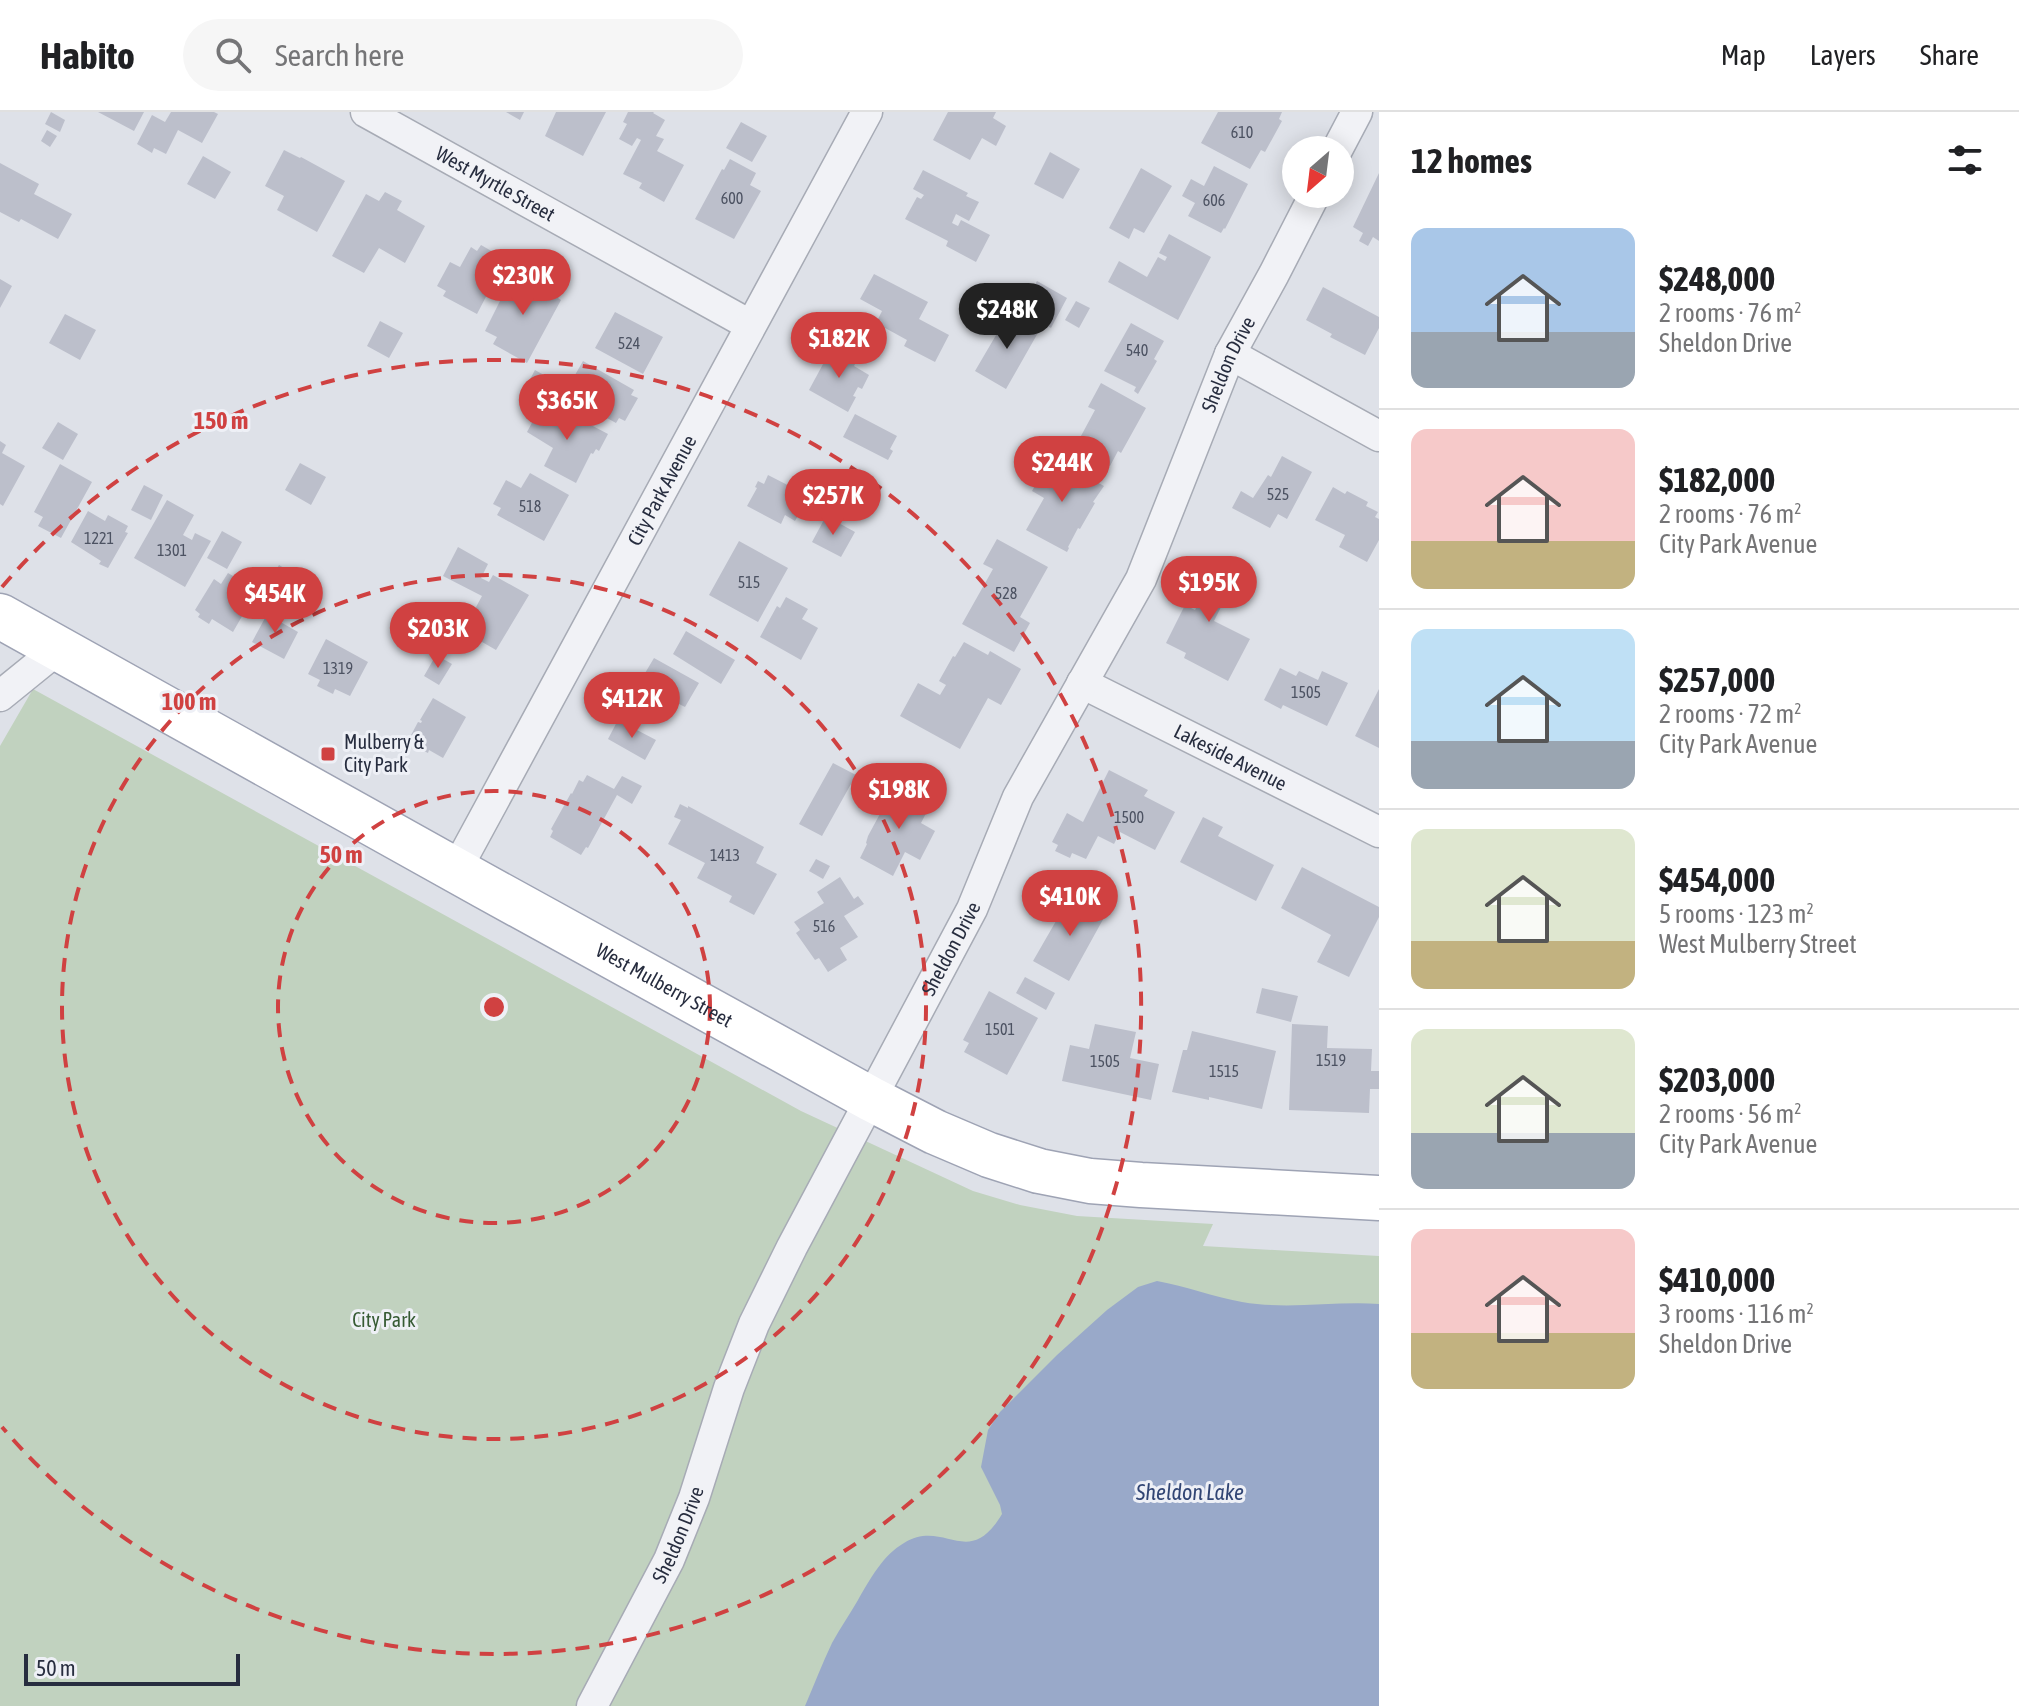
<!DOCTYPE html>
<html lang="en">
<head>
<meta charset="utf-8">
<style>
  body { margin:0; font-family:"Asap Condensed",sans-serif; background:#f6f6f6; color:#202124; height:100vh; display:flex; flex-direction:column; font-size:30px; white-space:nowrap }
  * { box-sizing:border-box; margin:0 }
  p { font-size:26px; color:#757577 }
  .icon { flex:none; width:44px; height:44px; fill:none; stroke:currentColor; stroke-width:2; stroke-linecap:round; stroke-linejoin:round }
  .map { position:relative; flex:1; overflow:hidden }
  .sheet { display:flex; flex-direction:column; background:#fff; width:640px }
  .sheet>* { flex:none }
  .needle { width:52px; rotate:208deg }
  .buttons { position:absolute; left:1282px; top:24px; display:grid; gap:16px }
  .buttons a { display:grid; place-items:center; width:72px; height:72px; border-radius:50%; background:#fff; box-shadow:0 4px 20px #0003; font-size:40px }
  .scale { position:absolute; left:24px; bottom:20px; width:216px; box-sizing:border-box; padding-left:8px; border:4px solid #272d3f; border-top:0; font-size:22px; line-height:28px; white-space:nowrap; color:#272d3f; -webkit-text-stroke:6px #eef0f6; paint-order:stroke }
  .price { position:absolute; translate:-50% -68px; padding:0 18px; border-radius:28px; background:#d04141; color:#fff; font-size:26px; line-height:52px; filter:drop-shadow(0 2px 4px #0008) }
  .price::after { content:''; position:absolute; left:50%; top:48px; width:24px; height:18px; margin-left:-12px; background:inherit; clip-path:polygon(0 0,100% 0,50% 100%) }
  .price.selected { background:#222; color:#fff }
  ul { padding:0; list-style:none }
  li { display:flex; align-items:center; gap:24px; height:200px; padding:0 32px }
  li+li { border-top:2px solid #e0e0e0 }
  li span { display:grid; place-items:center; flex:none; width:224px; height:160px; border-radius:16px; color:#555 }
  li>.icon { margin-inline-start:auto }
  span .icon { width:96px; height:96px; fill:#fffc; stroke-width:1 }
  li b { font-size:34px }
  h2 { display:flex; justify-content:space-between; align-items:center; height:96px; padding:0 32px; font-size:34px }
  header { display:flex; align-items:center; gap:48px; box-sizing:border-box; height:112px; padding:0 40px; background:#fff; border-bottom:2px solid #e0e0e0 }
  header strong { font-size:38px }
  nav { display:flex; gap:44px; margin-inline-start:auto; font-size:28px }
  .search { width:560px; height:72px; background:#f6f6f6; display:flex; align-items:center; gap:20px; box-sizing:border-box; padding:0 28px; border-radius:44px; color:#757577; font-size:30px }
  main { display:flex; flex:1; min-height:0 }
  .map>svg:first-child { display:block }
</style>
</head>
<body>
<header>
<strong>Habito</strong>
<div class="search"><svg class="icon" aria-label="search" viewBox="0 0 24 24"><circle cx="10" cy="10" r="6"/><path d="M15 15l6 6"/></svg>Search here</div>
<nav><a>Map</a><a>Layers</a><a>Share</a></nav>
</header>
<main>
<div class="map">
<svg width="1379" height="1594" viewBox="0 0 1379 1594">
  <rect width="100%" height="100%" fill="#dee1e8"/>
  <path fill="#c1d2bf" d="M33 577 801 999 973 1079 1020 1093 1077 1104 1213 1112 1203 1134 1379 1144V1594H0V634Z"/>
  <path fill="#99a9c9" d="M1157 1169C1186 1174 1213 1185 1242 1190 1287 1198 1334 1189 1379 1192V1594H805C814 1573 822 1552 832 1531 840 1516 850 1502 858 1488 870 1467 883 1443 904 1431 945 1406 968 1459 1002 1402L1000 1393 981 1355 988 1318 1000 1300 1057 1243 1107 1198 1138 1175Z"/>
  <path fill="#bcbfcb" d="M51 0 65 8 60 20 45 12Z
    M98 0H144L134 19Z
    M171 0H214L218 2 202 31 178 18 166 42 154 36 152 41 137 32 152 3 165 10Z
    M506 0H524L520 8Z
    M556 0H606L583 44 545 24Z
    M628 0H654L653 1 665 8 656 24 664 27 657 39 684 53 664 90 639 76 642 71 623 62 641 28 637 26 632 34 619 27 627 12 623 10Z
    M948 0H996L993 6 1006 14 996 34 982 26 970 48 933 28Z
    M1218 0H1282L1279 7 1282 9 1265 40 1261 38 1250 57 1201 31Z
    M741 10 767 24 752 50 726 36Z
    M47 18 57 24 50 35 41 29Z
    M284 38 300 46 301 45 345 69 317 120 277 98 284 84 265 74Z
    M1050 40 1080 57 1063 87 1034 72Z
    M203 44 231 60 215 87 187 72Z
    M730 47 756 61 750 73 761 79 734 127 695 107 722 57 724 58Z
    M0 51 39 72 34 82 72 102 58 127 21 107 19 110 0 100Z
    M1214 54 1248 72 1225 117 1224 116 1221 121 1188 104 1195 91 1182 84 1191 67 1204 74Z
    M1141 56 1172 74 1144 121 1134 116 1129 127 1109 116Z
    M923 58 968 81 966 84 979 90 969 109 956 102 952 111 958 114 961 108 990 123 976 150 946 134 948 129 905 107 917 85 921 87 924 83 913 77Z
    M1379 61V129L1373 125 1368 134 1359 129 1363 121 1353 115Z
    M385 80 402 89 397 98 425 114 405 151 379 136 364 161 332 144 366 82 379 89Z
    M1169 122 1211 145 1178 208 1108 170 1119 149 1147 165 1158 145 1165 149 1167 145 1159 141Z
    M481 133 495 141 492 148 502 154 477 202 443 184 446 179 437 174 450 150 460 155 471 135 477 139Z
    M874 162 928 190 919 207 949 223 935 250 904 234 907 228 876 211 882 199 860 187Z
    M0 167 12 174 0 196Z
    M524 167 538 174 541 168 562 179 558 186 561 188 527 251 493 232 497 225 485 219 509 171 519 176Z
    M1037 169 1067 186 1051 216 1021 200Z
    M1323 175 1379 205V216L1365 243 1330 225 1332 222 1306 208Z
    M1076 189 1090 196 1079 216 1065 208Z
    M615 200 663 225 643 262 595 236Z
    M1009 201 1039 219 1006 277 975 259Z
    M65 202 96 218 80 248 49 231Z
    M380 209 403 221 389 246 367 234Z
    M1131 211 1164 229 1154 247 1157 249 1138 282 1134 279 1136 275 1104 259Z
    M836 237 857 248 854 254 869 263 862 277 858 275 853 284 856 285 848 300 809 278 829 241 833 244Z
    M583 249 634 278 631 283 638 286 625 309 619 306 616 311 569 285 574 275 570 273 571 270Z
    M535 258 567 276 558 292 526 275Z
    M1101 271 1146 296 1121 341 1118 339 1110 354 1075 335 1095 298 1088 295Z
    M541 294 570 307 572 303 608 322 599 339 596 337 593 342 591 341 576 371 544 354 553 336 527 320Z
    M855 302 897 324 890 337 893 339 888 348 843 325Z
    M58 310 78 322 63 348 42 336Z
    M0 329 6 333 2 341 25 354 3 394 0 392Z
    M1282 344 1312 360 1287 407 1278 402 1270 416 1232 396 1241 379 1253 386 1268 363 1271 365Z
    M1051 345 1104 374 1093 390 1095 391 1080 417 1078 416 1068 435 1069 436 1067 440 1026 418 1044 386 1032 379Z
    M300 351 326 365 311 393 285 378Z
    M60 352 92 370 61 426 38 414 43 405 34 400Z
    M530 361 569 383 544 429 497 403 501 396 493 392 506 368 521 376Z
    M768 363 809 384 795 409 785 403 781 412 747 394 757 376 755 375 758 369 764 372Z
    M144 373 163 383 151 408 131 398Z
    M1333 375 1345 382 1347 379 1368 390 1366 394 1378 400 1375 405 1379 407V428L1367 450 1339 435 1345 423 1315 408Z
    M167 388 194 403 183 423 192 428 195 421 211 429 185 475 134 446Z
    M88 399 105 409 108 403 128 414 125 420 128 421 108 456 99 452 101 449 71 430Z
    M826 404 855 420 841 445 812 430Z
    M222 419 242 430 227 457 207 446Z
    M997 427 1048 455 1020 505 1030 511 1014 540 962 512 993 457 983 452Z
    M739 429 788 456 758 510 709 483Z
    M458 435 488 452 481 466 489 470 493 463 529 483 496 538 463 519 482 484 443 464Z
    M1216 445 1231 452 1225 464 1234 469 1214 509 1250 527 1228 569 1184 546 1186 541 1166 531 1185 493 1195 498 1199 490 1184 483 1200 451 1210 456Z
    M279 453 294 462 276 495 260 486Z
    M228 461 257 478 233 520 212 507 209 512 198 505 200 502 195 498 214 467 221 472Z
    M786 485 808 497 802 507 818 516 801 548 760 525 777 494 780 496Z
    M271 495 281 501 277 508 298 520 284 547 252 530Z
    M686 519 735 548 721 572 673 542Z
    M326 527 368 550 350 584 335 577 333 582 317 574 320 568 308 562Z
    M964 530 988 543 990 539 1021 557 1001 593 988 586 960 637 900 604 918 571 940 583 946 573 939 569 953 544 955 545Z
    M436 543 452 552 439 573 424 564Z
    M654 546 699 571 685 595 677 591 667 609 629 588Z
    M1280 556 1296 564 1299 559 1318 568 1322 559 1348 571 1327 614 1283 593 1281 597 1264 588Z
    M1379 577V636L1355 624Z
    M433 586 466 605 443 646 429 638 428 641 420 637 422 634 409 627 418 610 421 611 422 609 420 608Z
    M618 608 656 628 645 648 608 627Z
    M833 651 856 663 822 724 799 712Z
    M1109 658 1148 678 1144 684 1175 700 1155 738 1120 720 1114 732 1098 724 1086 747 1072 741 1070 746 1055 739 1058 733 1052 730 1067 701 1083 710Z
    M587 663 614 677 622 664 642 674 632 692 617 683 588 736 586 735 581 743 550 725 553 719 551 717 571 681 572 682 579 668 583 670Z
    M900 671 933 688 921 711 935 719 920 748 905 740 893 764 860 746 867 732 866 731 868 724 888 687 891 688Z
    M680 692 688 696V694L764 735 756 751 777 762 754 803 729 790 732 784 697 766 705 751 668 732 681 708 674 705Z
    M1203 705 1223 715 1218 724 1274 753 1256 789 1180 750Z
    M816 747 830 754 823 767 809 759Z
    M1302 755 1379 795V805L1349 865 1317 850 1331 823 1281 796Z
    M840 765 854 787 858 784 864 792 844 804 858 825 840 836 847 848 828 860 819 846 815 848 796 821 800 818 794 810 824 791 817 780Z
    M1071 783 1106 802 1069 869 1033 849Z
    M1025 865 1055 881 1046 898 1016 881Z
    M1262 876 1298 884 1291 910 1256 901Z
    M989 879 1038 906 1007 963 964 940 969 931 963 928Z
    M1095 912 1136 920 1130 946 1159 952 1151 988 1062 969 1070 933 1089 937Z
    M1292 912 1328 914 1327 936 1372 937 1371 959H1379V977H1370L1369 1001 1289 998Z
    M1192 919 1276 939 1262 997 1209 985V988L1172 980 1183 938H1187Z"/>
  <g fill="none" stroke-linecap="round" stroke-linejoin="round">
    <defs>
      <g id="minor">
        <path id="s1" d="M366 0 750 213"/>
        <path d="M1337 38 1357 0"/>
        <path d="M1230 242 1379 324"/>
        <path id="s2" d="M1082 571 1379 720"/>
        <path d="M0 584 58 537"/>
        <path id="s3" d="M456 758 867 0"/>
        <path id="s4" d="M592 1594 669 1448 694 1386 729 1276 754 1212 792 1135 972 797 1018 685 1141 467 1230 242 1274 162 1315 82"/>
      </g>
      <g id="primary">
        <path id="s5" d="M0 504 484 774 871 987 935 1020 989 1043 1039 1059 1090 1069 1141 1073 1379 1086"/>
      </g>
    </defs>
    <use href="#minor" stroke="#a7abb5" stroke-width="33"/>
    <use href="#primary" stroke="#9ea3b4" stroke-width="47"/>
    <use href="#minor" stroke="#f1f2f6" stroke-width="30"/>
    <use href="#primary" stroke="#fff" stroke-width="44"/>
  </g>
  <g fill="none" stroke="#d04141" stroke-width="4" stroke-dasharray="14 10">
    <circle cx="494" cy="895" r="216"/>
    <circle cx="494" cy="895" r="432"/>
    <path d="M2 475A647 647 0 1 1 2 1315"/>
  </g>
  <rect fill="#d04141" stroke="#eef0f6" stroke-width="3" x="320" y="634" width="16" height="16" rx="4"/>
  <g text-anchor="middle" stroke-width="6" stroke-linejoin="round" paint-order="stroke">
    <g font-size="16" fill="#4c5262">
      <text x="1242" y="26">610</text>
      <text x="732" y="92">600</text>
      <text x="1214" y="94">606</text>
      <text x="629" y="237">524</text>
      <text x="1137" y="244">540</text>
      <text x="1278" y="388">525</text>
      <text x="530" y="400">518</text>
      <text x="99" y="432">1221</text>
      <text x="172" y="444">1301</text>
      <text x="749" y="476">515</text>
      <text x="1006" y="487">528</text>
      <text x="338" y="562">1319</text>
      <text x="1306" y="586">1505</text>
      <text x="1129" y="711">1500</text>
      <text x="725" y="749">1413</text>
      <text x="824" y="820">516</text>
      <text x="1000" y="923">1501</text>
      <text x="1331" y="954">1519</text>
      <text x="1105" y="955">1505</text>
      <text x="1224" y="965">1515</text>
    </g>
    <g font-size="20" fill="#272d3f" stroke="#eef0f6">
      <text dy="7" stroke="none"><textPath href="#s1" startOffset="148">West Myrtle Street</textPath></text>
      <text dy="7" stroke="none"><textPath href="#s4" startOffset="1488">Sheldon Drive</textPath></text>
      <text dy="7" stroke="none"><textPath href="#s3" startOffset="432">City Park Avenue</textPath></text>
      <text dy="7" stroke="none"><textPath href="#s2" startOffset="166">Lakeside Avenue</textPath></text>
      <text dy="7" stroke="none"><textPath href="#s4" startOffset="840">Sheldon Drive</textPath></text>
      <text dy="7" stroke="none"><textPath href="#s5" startOffset="760">West Mulberry Street</textPath></text>
      <text dy="7" stroke="none"><textPath href="#s4" startOffset="192">Sheldon Drive</textPath></text>
    </g>
    <g font-size="20" fill="#272d3f" stroke="#eef0f6" text-anchor="start">
      <text x="344" y="637">Mulberry &amp;<tspan x="344" dy="23">City Park</tspan></text>
    </g>
    <g font-size="20" fill="#365b34" stroke="#eef0f6">
      <text x="384" y="1215">City Park</text>
    </g>
    <g font-size="22" font-style="italic" fill="#314574" stroke="#eef0f6">
      <text x="1190" y="1388">Sheldon Lake</text>
    </g>
  </g>
  <circle cx="494" cy="895" r="12" fill="#d04141" stroke="#eef0f6" stroke-width="4"/>
  <g font-size="24" text-anchor="middle" font-weight="bold" fill="#d04141" stroke="#eef0f6" stroke-width="6" stroke-linejoin="round" paint-order="stroke">
    <text x="221" y="317">150 m</text>
    <text x="189" y="598">100 m</text>
    <text x="341" y="751">50 m</text>
  </g>
</svg>
<div class="buttons">
<a><svg class="needle" viewBox="-14 -14 28 28"><path d="M0-13l5 13h-10z" fill="#e53935"/><path d="M0 13l5-13h-10z" fill="#757577"/></svg></a>
</div>
<div class="scale">50 m</div>
<b class="price" style="left:523px;top:205px">$230K</b>
<b class="price selected" style="left:1007px;top:239px">$248K</b>
<b class="price" style="left:839px;top:268px">$182K</b>
<b class="price" style="left:567px;top:330px">$365K</b>
<b class="price" style="left:1062px;top:392px">$244K</b>
<b class="price" style="left:833px;top:425px">$257K</b>
<b class="price" style="left:1209px;top:512px">$195K</b>
<b class="price" style="left:275px;top:523px">$454K</b>
<b class="price" style="left:438px;top:558px">$203K</b>
<b class="price" style="left:632px;top:628px">$412K</b>
<b class="price" style="left:899px;top:719px">$198K</b>
<b class="price" style="left:1070px;top:826px">$410K</b>
</div>
<section class="sheet">
<h2>12 homes<svg class="icon" aria-label="filters" viewBox="0 0 24 24"><path d="M4 7h16M4 17h16"/><circle cx="9" cy="7" r="2"/><circle cx="15" cy="17" r="2"/></svg></h2>
<ul>
<li><span style="background:linear-gradient(#a9c7e8 65%,#9aa5b1 0)"><svg class="icon" aria-label="home" viewBox="0 0 24 24"><path d="M3 11l9-7 9 7M6 9v11h12V9"/></svg></span><div><b>$248,000</b><p>2 rooms · 76 m²</p><p>Sheldon Drive</p></div></li>
<li><span style="background:linear-gradient(#f6c9c9 70%,#c2b280 0)"><svg class="icon" aria-label="home" viewBox="0 0 24 24"><path d="M3 11l9-7 9 7M6 9v11h12V9"/></svg></span><div><b>$182,000</b><p>2 rooms · 76 m²</p><p>City Park Avenue</p></div></li>
<li><span style="background:linear-gradient(#bfe0f5 70%,#9aa5b1 0)"><svg class="icon" aria-label="home" viewBox="0 0 24 24"><path d="M3 11l9-7 9 7M6 9v11h12V9"/></svg></span><div><b>$257,000</b><p>2 rooms · 72 m²</p><p>City Park Avenue</p></div></li>
<li><span style="background:linear-gradient(#dfe7d0 70%,#c2b280 0)"><svg class="icon" aria-label="home" viewBox="0 0 24 24"><path d="M3 11l9-7 9 7M6 9v11h12V9"/></svg></span><div><b>$454,000</b><p>5 rooms · 123 m²</p><p>West Mulberry Street</p></div></li>
<li><span style="background:linear-gradient(#dfe7d0 65%,#9aa5b1 0)"><svg class="icon" aria-label="home" viewBox="0 0 24 24"><path d="M3 11l9-7 9 7M6 9v11h12V9"/></svg></span><div><b>$203,000</b><p>2 rooms · 56 m²</p><p>City Park Avenue</p></div></li>
<li><span style="background:linear-gradient(#f6c9c9 65%,#c2b280 0)"><svg class="icon" aria-label="home" viewBox="0 0 24 24"><path d="M3 11l9-7 9 7M6 9v11h12V9"/></svg></span><div><b>$410,000</b><p>3 rooms · 116 m²</p><p>Sheldon Drive</p></div></li>
</ul>
</section>
</main>
</body>
</html>
